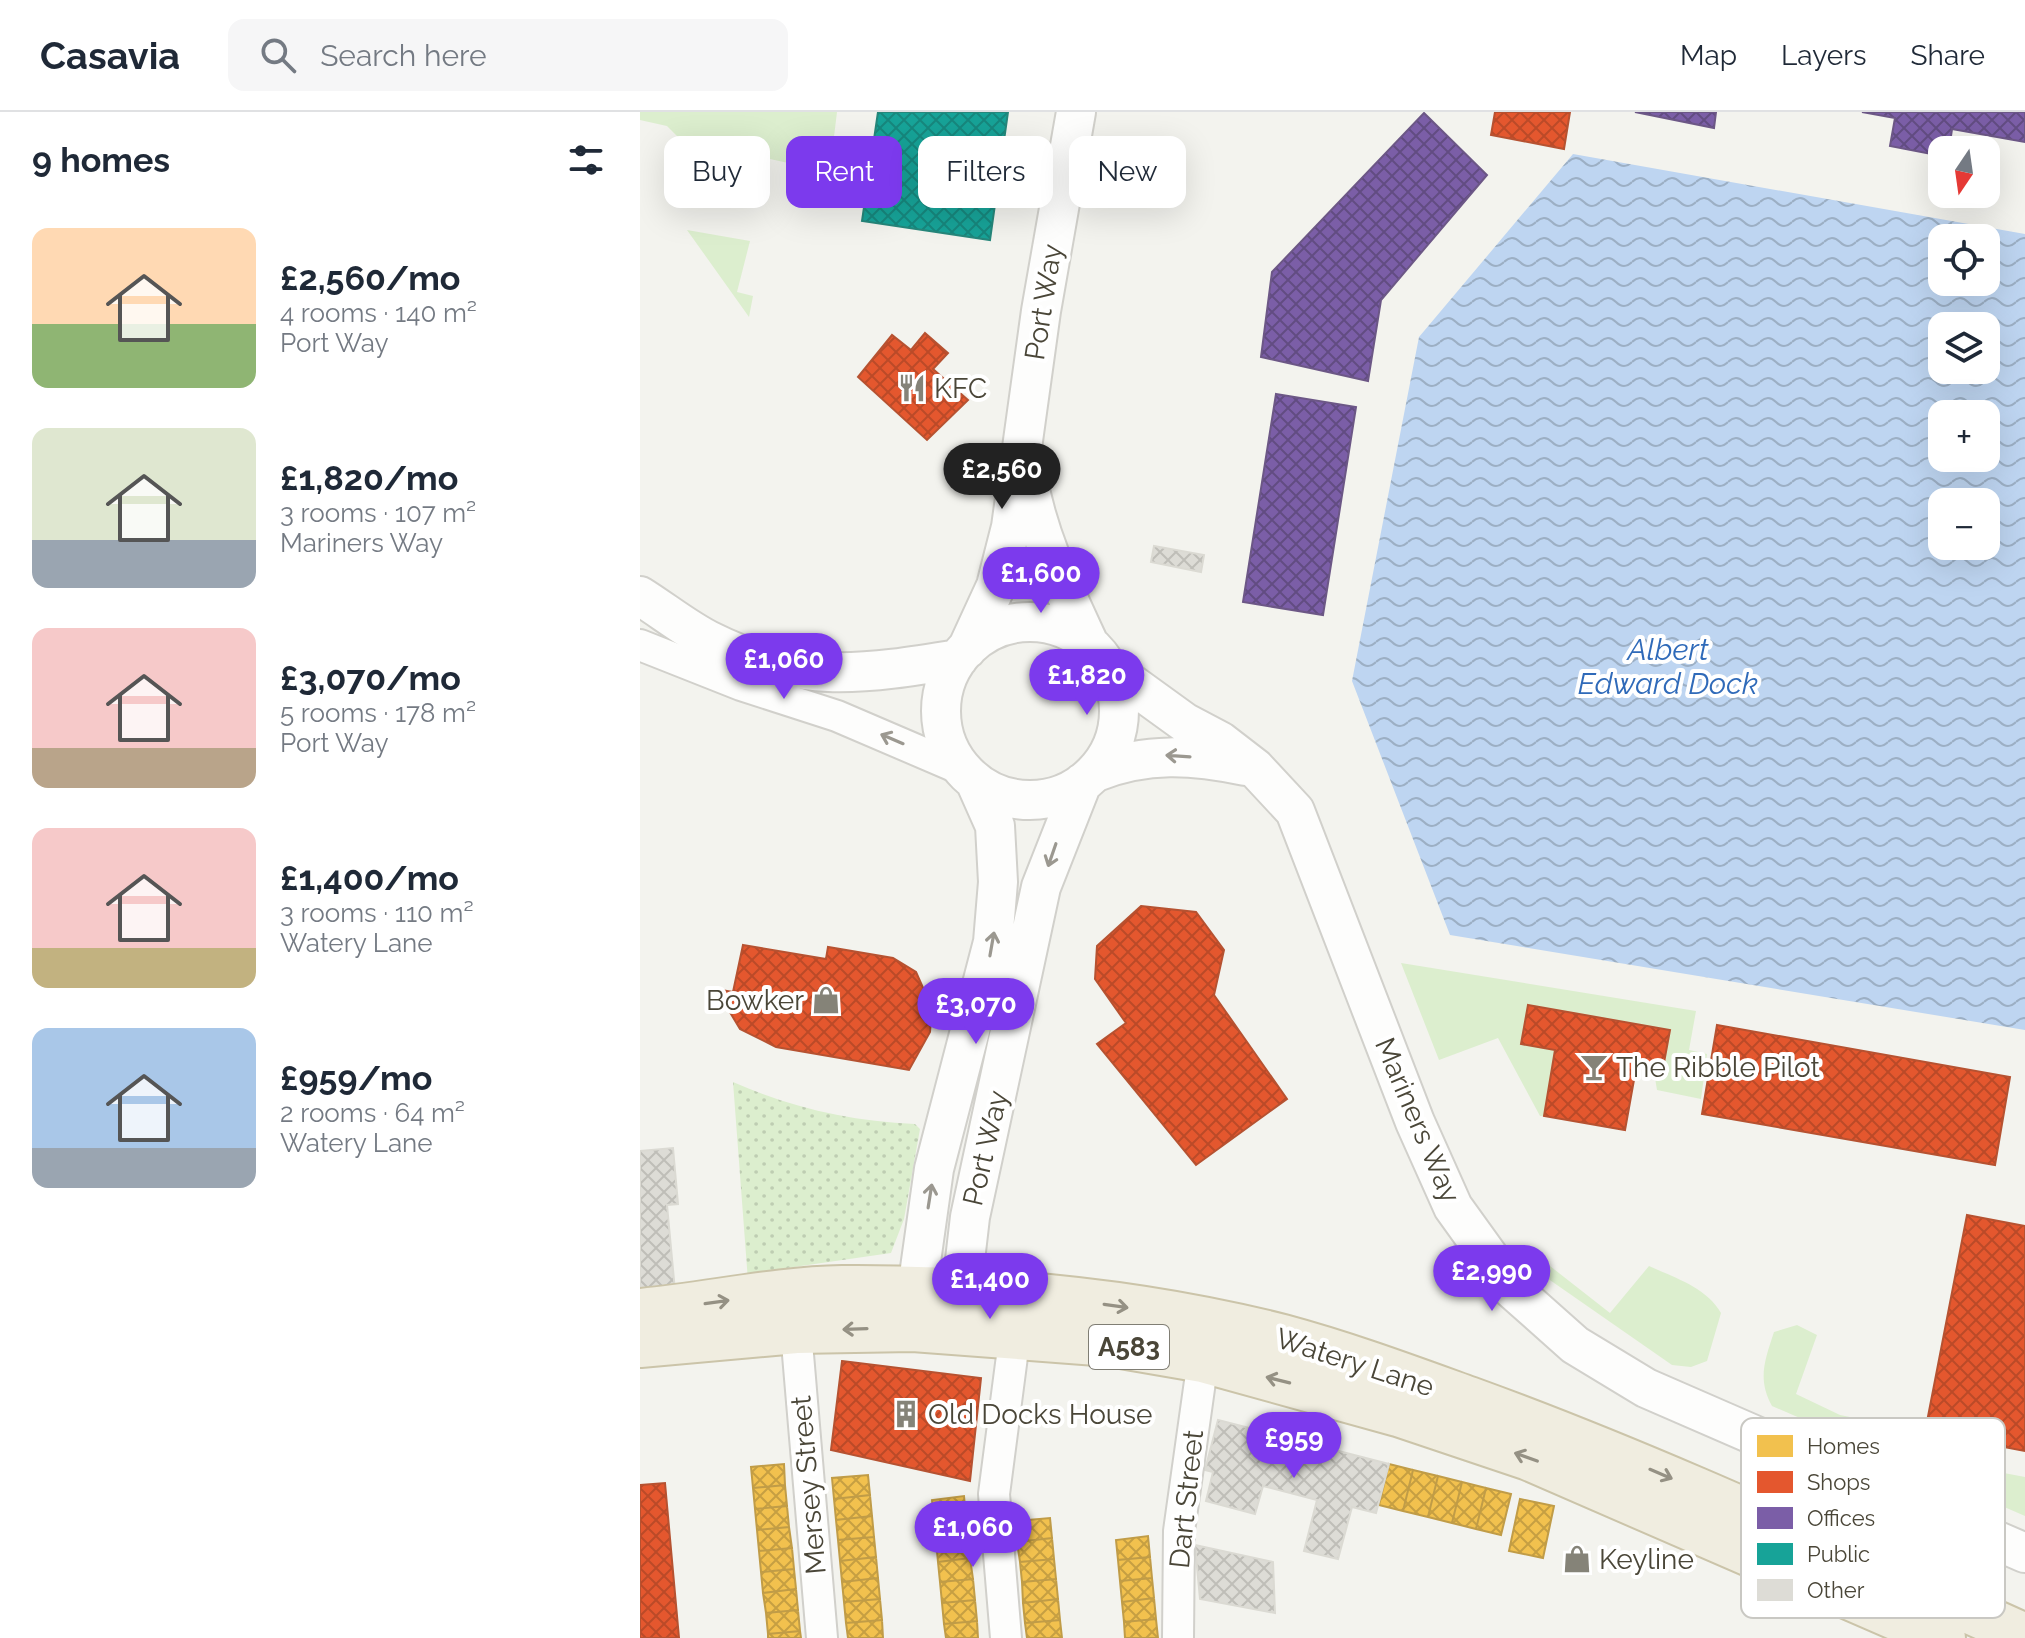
<!DOCTYPE html>
<html lang="en">
<head>
<meta charset="utf-8">
<style>
  body { margin:0; font-family:Raleway,sans-serif; background:#f6f6f7; color:#1f2937; height:100vh; display:flex; flex-direction:column; font-size:30px; white-space:nowrap }
  * { box-sizing:border-box; margin:0 }
  p { font-size:26px; color:#747a83 }
  .icon { flex:none; width:44px; height:44px; fill:none; stroke:currentColor; stroke-width:2; stroke-linecap:round; stroke-linejoin:round }
  .map { position:relative; flex:1; overflow:hidden }
  .drawer { display:flex; flex-direction:column; background:#fff; width:640px }
  .drawer>* { flex:none }
  .guide { position:absolute; left:24px; top:24px; width:760px; height:72px; display:flex; gap:16px }
  .needle { width:52px; rotate:193deg }
  .controls { position:absolute; left:1288px; top:24px; display:grid; gap:16px }
  .controls a { display:grid; place-items:center; width:72px; height:72px; border-radius:16px; background:#fff; box-shadow:0 8px 32px #0002; font-size:40px }
  .price { position:absolute; translate:-50% -68px; padding:0 18px; border-radius:28px; background:#7c3aed; color:#fff; font-size:26px; line-height:52px; filter:drop-shadow(0 2px 4px #0008) }
  .price::after { content:''; position:absolute; left:50%; top:48px; width:24px; height:18px; margin-left:-12px; background:inherit; clip-path:polygon(0 0,100% 0,50% 100%) }
  .price.selected { background:#222; color:#fff }
  ul { padding:0; list-style:none }
  li { display:flex; align-items:center; gap:24px; height:200px; padding:0 32px }
  li span { display:grid; place-items:center; flex:none; width:224px; height:160px; border-radius:16px; color:#555 }
  li>.icon { margin-inline-start:auto }
  span .icon { width:96px; height:96px; fill:#fffc; stroke-width:1 }
  li b { font-size:34px }
  h2 { display:flex; justify-content:space-between; align-items:center; height:96px; padding:0 32px; font-size:34px }
  .pill { padding:0 28px; border-radius:16px; background:#fff; box-shadow:0 8px 32px #0002; font-size:28px; line-height:72px }
  .pill.selected { background:#7c3aed; color:#fff }
  header { display:flex; align-items:center; gap:48px; box-sizing:border-box; height:112px; padding:0 40px; background:#fff; border-bottom:2px solid #e0e1e3 }
  header strong { font-size:38px }
  nav { display:flex; gap:44px; margin-inline-start:auto; font-size:28px }
  .search { width:560px; height:72px; background:#f6f6f7; display:flex; align-items:center; gap:20px; box-sizing:border-box; padding:0 28px; border-radius:16px; color:#747a83; font-size:30px }
  main { display:flex; flex:1; min-height:0 }
  .map>svg:first-child { display:block }
</style>
</head>
<body>
<header>
<strong>Casavia</strong>
<div class="search"><svg class="icon" aria-label="search" viewBox="0 0 24 24"><circle cx="10" cy="10" r="6"/><path d="M15 15l6 6"/></svg>Search here</div>
<nav><a>Map</a><a>Layers</a><a>Share</a></nav>
</header>
<main>
<section class="drawer">
<h2>9 homes<svg class="icon" aria-label="filters" viewBox="0 0 24 24"><path d="M4 7h16M4 17h16"/><circle cx="9" cy="7" r="2"/><circle cx="15" cy="17" r="2"/></svg></h2>
<ul>
<li><span style="background:linear-gradient(#ffd9b3 60%,#8fb573 0)"><svg class="icon" aria-label="home" viewBox="0 0 24 24"><path d="M3 11l9-7 9 7M6 9v11h12V9"/></svg></span><div><b>£2,560/mo</b><p>4 rooms · 140 m²</p><p>Port Way</p></div></li>
<li><span style="background:linear-gradient(#dfe7d0 70%,#9aa5b1 0)"><svg class="icon" aria-label="home" viewBox="0 0 24 24"><path d="M3 11l9-7 9 7M6 9v11h12V9"/></svg></span><div><b>£1,820/mo</b><p>3 rooms · 107 m²</p><p>Mariners Way</p></div></li>
<li><span style="background:linear-gradient(#f6c9c9 75%,#b9a48a 0)"><svg class="icon" aria-label="home" viewBox="0 0 24 24"><path d="M3 11l9-7 9 7M6 9v11h12V9"/></svg></span><div><b>£3,070/mo</b><p>5 rooms · 178 m²</p><p>Port Way</p></div></li>
<li><span style="background:linear-gradient(#f6c9c9 75%,#c2b280 0)"><svg class="icon" aria-label="home" viewBox="0 0 24 24"><path d="M3 11l9-7 9 7M6 9v11h12V9"/></svg></span><div><b>£1,400/mo</b><p>3 rooms · 110 m²</p><p>Watery Lane</p></div></li>
<li><span style="background:linear-gradient(#a9c7e8 75%,#9aa5b1 0)"><svg class="icon" aria-label="home" viewBox="0 0 24 24"><path d="M3 11l9-7 9 7M6 9v11h12V9"/></svg></span><div><b>£959/mo</b><p>2 rooms · 64 m²</p><p>Watery Lane</p></div></li>
</ul>
</section>
<div class="map">
<svg width="1385" height="1526" viewBox="0 0 1385 1526">
  <defs>
    <pattern id="park-dots" width="8" height="8" patternUnits="userSpaceOnUse" patternTransform="scale(2)"><rect width="8" height="8" fill="#dceece"/><path d="M2 2h.1M6 6h.1" fill="none" stroke="#becdb2" stroke-width="1.8" stroke-linecap="round"/></pattern>
    <pattern id="water-waves" width="16" height="10" patternUnits="userSpaceOnUse" patternTransform="scale(2)"><rect width="16" height="10" fill="#bed5f1"/><path d="M0 5q4-4 8 0t8 0" fill="none" stroke="#9cafc4"/></pattern>
    <pattern id="homes-cross-hatch" width="8" height="8" patternUnits="userSpaceOnUse" patternTransform="scale(2)"><rect width="8" height="8" fill="#f2c14e"/><path d="M0 0l8 8M0 8l8-8" fill="none" stroke="#c69f42"/></pattern>
    <pattern id="shops-cross-hatch" width="8" height="8" patternUnits="userSpaceOnUse" patternTransform="scale(2)"><rect width="8" height="8" fill="#e4572e"/><path d="M0 0l8 8M0 8l8-8" fill="none" stroke="#bb4a28"/></pattern>
    <pattern id="offices-cross-hatch" width="8" height="8" patternUnits="userSpaceOnUse" patternTransform="scale(2)"><rect width="8" height="8" fill="#7b5ea7"/><path d="M0 0l8 8M0 8l8-8" fill="none" stroke="#624c82"/></pattern>
    <pattern id="public-cross-hatch" width="8" height="8" patternUnits="userSpaceOnUse" patternTransform="scale(2)"><rect width="8" height="8" fill="#17a398"/><path d="M0 0l8 8M0 8l8-8" fill="none" stroke="#17877d"/></pattern>
    <pattern id="building-cross-hatch" width="8" height="8" patternUnits="userSpaceOnUse" patternTransform="scale(2)"><rect width="8" height="8" fill="#dddcd6"/><path d="M0 0l8 8M0 8l8-8" fill="none" stroke="#bfbeb8"/></pattern>
  </defs>
  <rect width="100%" height="100%" fill="#f3f3ee"/>
  <path fill="#dceece" d="M0 0H197L192 41 167 34 162 54 40 27 27 14 0 8Z
    M47 118 110 129 97 180 113 184 109 205Z
    M761 851 1056 899 1049 938 1067 942 1061 987 1017 978 1013 954 1023 955 1030 919 888 893 881 931 915 938 904 1004H900L858 926 799 948Z
    M901 1147 970 1201 1009 1154C1035 1166 1066 1175 1081 1201L1067 1249 1051 1255 1032 1253 894 1157Z
    M1157 1213 1177 1223 1156 1282 1200 1303 1285 1320V1346L1385 1365V1404L1132 1294C1117 1267 1125 1248 1134 1220Z"/>
  <path fill="url(#park-dots)" d="M93 970C152 996 210 1009 275 1012L280 1017 264 1107 251 1141 147 1156 108 1169Z"/>
  <path fill="url(#water-waves)" fill-rule="evenodd" d="M933 42 1385 122V918L810 823 712 569 779 225ZM1302 126H1346V170H1302ZM1302 214H1346V258H1302ZM1302 302H1346V346H1302ZM1302 390H1346V434H1302Z"/>
  <path fill="url(#homes-cross-hatch)" stroke="#c09c47" stroke-width="2" d="M144 1352 145 1373 113 1376 111 1355Z
    M749 1352 773 1358 763 1399 739 1393Z
    M773 1358 798 1364 788 1405 763 1399Z
    M228 1363 230 1383 194 1387 192 1366Z
    M798 1364 822 1370 812 1411 788 1405Z
    M822 1370 846 1376 836 1417 812 1411Z
    M145 1373 147 1394 115 1397 113 1376Z
    M846 1376 871 1382 861 1423 836 1417Z
    M230 1383 232 1404 196 1408 194 1387Z
    M324 1384 326 1405 294 1408 292 1388Z
    M880 1387 914 1394 903 1446 869 1439Z
    M147 1394 149 1415 117 1418 115 1397Z
    M232 1404 234 1425 198 1428 196 1408Z
    M326 1405 328 1426 296 1429 294 1408Z
    M410 1406 412 1426 377 1430 376 1409Z
    M149 1415 152 1436 119 1439 117 1418Z
    M508 1424 510 1445 478 1448 476 1428Z
    M234 1425 236 1445 200 1449 198 1428Z
    M328 1426 330 1446 298 1450 296 1429Z
    M412 1426 414 1447 380 1450 377 1430Z
    M152 1436 154 1457 121 1460 119 1439Z
    M236 1445 238 1466 202 1470 200 1449Z
    M510 1445 512 1466 480 1469 478 1448Z
    M330 1446 333 1467 300 1470 298 1450Z
    M414 1447 416 1467 382 1470 380 1450Z
    M154 1457 156 1477 123 1481 121 1460Z
    M238 1466 240 1487 204 1490 202 1470Z
    M512 1466 514 1486 482 1490 480 1469Z
    M333 1467 335 1488 302 1491 300 1470Z
    M416 1467 418 1487 383 1491 382 1470Z
    M156 1477 158 1498 126 1501 123 1481Z
    M514 1486 516 1507 484 1510 482 1490Z
    M240 1487 242 1508 206 1511 204 1490Z
    M418 1487 420 1508 385 1511 383 1491Z
    M335 1488 337 1509 304 1512 302 1491Z
    M158 1498 160 1519 128 1522 126 1501Z
    M516 1507 518 1526H485L484 1510Z
    M242 1508 243 1526H208L206 1511Z
    M420 1508 422 1526H387L385 1511Z
    M337 1509 338 1526H306L304 1512Z
    M160 1519 161 1526H128V1522Z"/>
  <path fill="url(#shops-cross-hatch)" stroke="#b65231" stroke-width="2" d="M855 0H930L924 37 851 23Z
    M285 221 308 241 293 257 328 288 287 328 218 265 252 223 271 238Z
    M501 794 556 800 584 838 574 883 647 987 556 1053 457 932 486 911 455 867 457 834Z
    M103 833 186 847 188 835 253 846 276 860 292 896 290 920 269 958 136 935 100 917 76 877 93 880Z
    M888 893 1030 918 1023 956 997 951 985 1018 904 1004 915 938 881 932Z
    M1077 913 1370 965 1355 1053 1062 1002Z
    M1327 1103 1385 1114V1339L1285 1320Z
    M202 1249 341 1266 330 1369 191 1338Z
    M25 1371 39 1526H0V1373Z"/>
  <path fill="url(#offices-cross-hatch)" stroke="#6c5786" stroke-width="2" d="M995 0H1076L1074 16Z
    M1222 0H1385V30L1312 17 1309 38H1302V44L1250 34 1255 6Z
    M784 1 847 63 741 188 728 269 621 245 632 160Z
    M636 282 716 295 683 503 603 490Z"/>
  <path fill="url(#public-cross-hatch)" stroke="#26877b" stroke-width="2" d="M238 0H368L350 128 222 109Z"/>
  <path fill="url(#building-cross-hatch)" stroke="#dbdad3" stroke-width="2" d="M514 434 564 443 561 460 511 450Z
    M33 1036 38 1092 27 1093 35 1179 0 1182V1039Z
    M578 1308 749 1352 736 1401 712 1395 698 1447 664 1439 677 1388 623 1374 615 1402 566 1389 573 1360 565 1358Z
    M555 1433 633 1450 635 1501 560 1487Z"/>
  <g fill="none" stroke-linecap="round" stroke-linejoin="round">
    <defs>
      <path id="minor" d="M0 533 101 573 197 604 323 658
        M156 1219 182 1526
        M366 1526 354 1382 377 1206
        M538 1526 539 1419 563 1248"/>
      <path id="tertiary" d="M387 362C397 423 423 476 449 532
        M0 484C24 499 47 518 72 530 158 573 227 562 318 547
        M301 599a89 89 0 1 1 178 0a89 89 0 1 1-178 0Z
        M327 537 356 474 371 415 401 199 436 0
        M468 555 544 610 580 629 615 656 655 699 775 1010 813 1095 872 1177 935 1233 1006 1276 1385 1441
        M456 660C507 640 552 643 605 654
        M273 1206 294 1057 353 830 358 770 355 714 335 669
        M318 1208 330 1105 401 775 442 671"/>
      <path id="trunk" d="M0 1199C67 1193 135 1177 202 1176 349 1175 501 1189 643 1225 706 1242 768 1265 829 1287 1019 1356 1201 1442 1385 1524
        M0 1233 156 1219 273 1217 470 1232 563 1248 758 1302 889 1346 1303 1526"/>
    </defs>
    <use href="#minor" stroke="#d1d0cb" stroke-width="34"/>
    <use href="#tertiary" stroke="#d1d0cb" stroke-width="42"/>
    <use href="#trunk" stroke="#cbc4a9" stroke-width="48"/>
    <use href="#minor" stroke="#fdfdfc" stroke-width="30"/>
    <use href="#tertiary" stroke="#fdfdfc" stroke-width="38"/>
    <use href="#trunk" stroke="#f0ede0" stroke-width="44"/>
  </g>
  <defs><path id="oneway-shaft" d="M-6 0H5M1.5-3L5.5 0L1.5 3" fill="none" stroke-width="1.6" stroke-linecap="round" stroke-linejoin="round" transform="scale(2)"/></defs>
  <g stroke="#9b9890">
    <use href="#oneway-shaft" transform="translate(252 627) rotate(-157)"/>
    <use href="#oneway-shaft" transform="translate(538 644) rotate(-176)"/>
    <use href="#oneway-shaft" transform="translate(412 743) rotate(109)"/>
    <use href="#oneway-shaft" transform="translate(352 832) rotate(-80)"/>
    <use href="#oneway-shaft" transform="translate(290 1084) rotate(-81)"/>
  </g>
  <g stroke="#959184">
    <use href="#oneway-shaft" transform="translate(77 1190) rotate(-8)"/>
    <use href="#oneway-shaft" transform="translate(476 1194) rotate(8)"/>
    <use href="#oneway-shaft" transform="translate(215 1217) rotate(178)"/>
    <use href="#oneway-shaft" transform="translate(638 1268) rotate(-166)"/>
    <use href="#oneway-shaft" transform="translate(886 1345) rotate(-160)"/>
    <use href="#oneway-shaft" transform="translate(1021 1362) rotate(23)"/>
  </g>
  <defs>
    <symbol id="restaurant-bare" viewBox="-9 -9 18 18"><path d="M-5-6h1v4h1v-4h1v4h1v-4h1v5L-1.5 .5V6h-2V.5L-5-1ZM5-6V6H3V1.5H1.5Q1.5-4 5-6Z" fill="#858378" stroke="#fff" stroke-width="2.5" paint-order="stroke"/></symbol>
    <symbol id="shop-bare" viewBox="-9 -9 18 18"><path d="M-5-2.5h2.3a2.7 3.5 0 0 1 5.4 0H5L5.5 6h-11ZM-1.5-2.5h3a1.5 2.3 0 0 0-3 0Z" fill="#858378" stroke="#fff" stroke-width="2.5" paint-order="stroke"/></symbol>
    <symbol id="bar-bare" viewBox="-9 -9 18 18"><path d="M-6-5H6L.8 .8V4.5H3.5V6h-7V4.5H-.8V.8Z" fill="#858378" stroke="#fff" stroke-width="2.5" paint-order="stroke"/></symbol>
    <symbol id="building-bare" viewBox="-9 -9 18 18"><path d="M-4-6H4V6H1V3H-1V6H-4ZM-2.5-4.3h1.7v1.8h-1.7ZM.8-4.3h1.7v1.8H.8ZM-2.5-1h1.7V.8h-1.7ZM.8-1h1.7V.8H.8Z" fill="#858378" stroke="#fff" stroke-width="2.5" paint-order="stroke"/></symbol>
  </defs>
  <g fill-rule="evenodd">
    <use href="#restaurant-bare" x="252" y="256" width="40" height="40"/>
    <use href="#shop-bare" x="166" y="868" width="40" height="40"/>
    <use href="#bar-bare" x="934" y="935" width="40" height="40"/>
    <use href="#building-bare" x="246" y="1282" width="40" height="40"/>
    <use href="#shop-bare" x="917" y="1427" width="40" height="40"/>
  </g>
  <g text-anchor="middle" stroke-width="8" stroke-linejoin="round" paint-order="stroke">
    <rect fill="#fff" stroke="#807e74" stroke-width="2" x="449" y="1213" width="80" height="44" rx="6"/>
    <g font-size="26" font-weight="bold" fill="#4a4638">
      <text x="489" y="1244">A583</text>
    </g>
    <g font-size="28" fill="#4a4638" stroke="#fff">
      <text transform="translate(403 190) rotate(-81)" y="10">Port Way</text>
      <text transform="translate(778 1008) rotate(67)" y="10">Mariners Way</text>
      <text transform="translate(345 1036) rotate(-77)" y="10">Port Way</text>
      <text transform="translate(715 1250) rotate(18)" y="10">Watery Lane</text>
      <text transform="translate(168 1373) rotate(-95)" y="10">Mersey Street</text>
      <text transform="translate(546 1387) rotate(-84)" y="10">Dart Street</text>
    </g>
    <g font-size="28" fill="#4a4638" stroke="#fff" text-anchor="start">
      <text x="294" y="286">KFC</text>
      <text x="164" y="898" text-anchor="end">Bowker</text>
      <text x="976" y="965">The Ribble Pilot</text>
      <text x="288" y="1312">Old Docks House</text>
      <text x="959" y="1457">Keyline</text>
    </g>
    <g font-size="30" font-style="italic" fill="#2f6ab9" stroke="#fff">
      <text x="1028" y="548">Albert<tspan x="1028" dy="34">Edward Dock</tspan></text>
    </g>
  </g>
  <rect x="1101" y="1306" width="264" height="200" rx="12" fill="#fff" stroke="#c9c8c3" stroke-width="2"/>
  <rect x="1117" y="1323" width="36" height="22" fill="#f2c14e"/>
  <rect x="1117" y="1359" width="36" height="22" fill="#e4572e"/>
  <rect x="1117" y="1395" width="36" height="22" fill="#7b5ea7"/>
  <rect x="1117" y="1431" width="36" height="22" fill="#17a398"/>
  <rect x="1117" y="1467" width="36" height="22" fill="#dddcd6"/>
  <g font-size="22" fill="#4a4638">
    <text x="1167" y="1342">Homes</text>
    <text x="1167" y="1378">Shops</text>
    <text x="1167" y="1414">Offices</text>
    <text x="1167" y="1450">Public</text>
    <text x="1167" y="1486">Other</text>
  </g>
</svg>
<div class="controls">
<a><svg class="needle" viewBox="-14 -14 28 28"><path d="M0-13l5 13h-10z" fill="#e53935"/><path d="M0 13l5-13h-10z" fill="#747a83"/></svg></a>
<a><svg class="icon" aria-label="locate" viewBox="0 0 24 24"><circle cx="12" cy="12" r="6"/><path d="M12 2v4M12 18v4M2 12h4M18 12h4"/></svg></a>
<a><svg class="icon" aria-label="layers" viewBox="0 0 24 24"><path d="M12 4l9 5-9 5-9-5zM3 14l9 5 9-5"/></svg></a>
<a>+</a>
<a>−</a>
</div>
<b class="price selected" style="left:362px;top:399px">£2,560</b>
<b class="price" style="left:401px;top:503px">£1,600</b>
<b class="price" style="left:144px;top:589px">£1,060</b>
<b class="price" style="left:447px;top:605px">£1,820</b>
<b class="price" style="left:336px;top:934px">£3,070</b>
<b class="price" style="left:852px;top:1201px">£2,990</b>
<b class="price" style="left:350px;top:1209px">£1,400</b>
<b class="price" style="left:654px;top:1368px">£959</b>
<b class="price" style="left:333px;top:1457px">£1,060</b>
<div class="guide">
<a class="pill">Buy</a>
<a class="pill selected">Rent</a>
<a class="pill">Filters</a>
<a class="pill">New</a>
</div>
</div>
</main>
</body>
</html>
